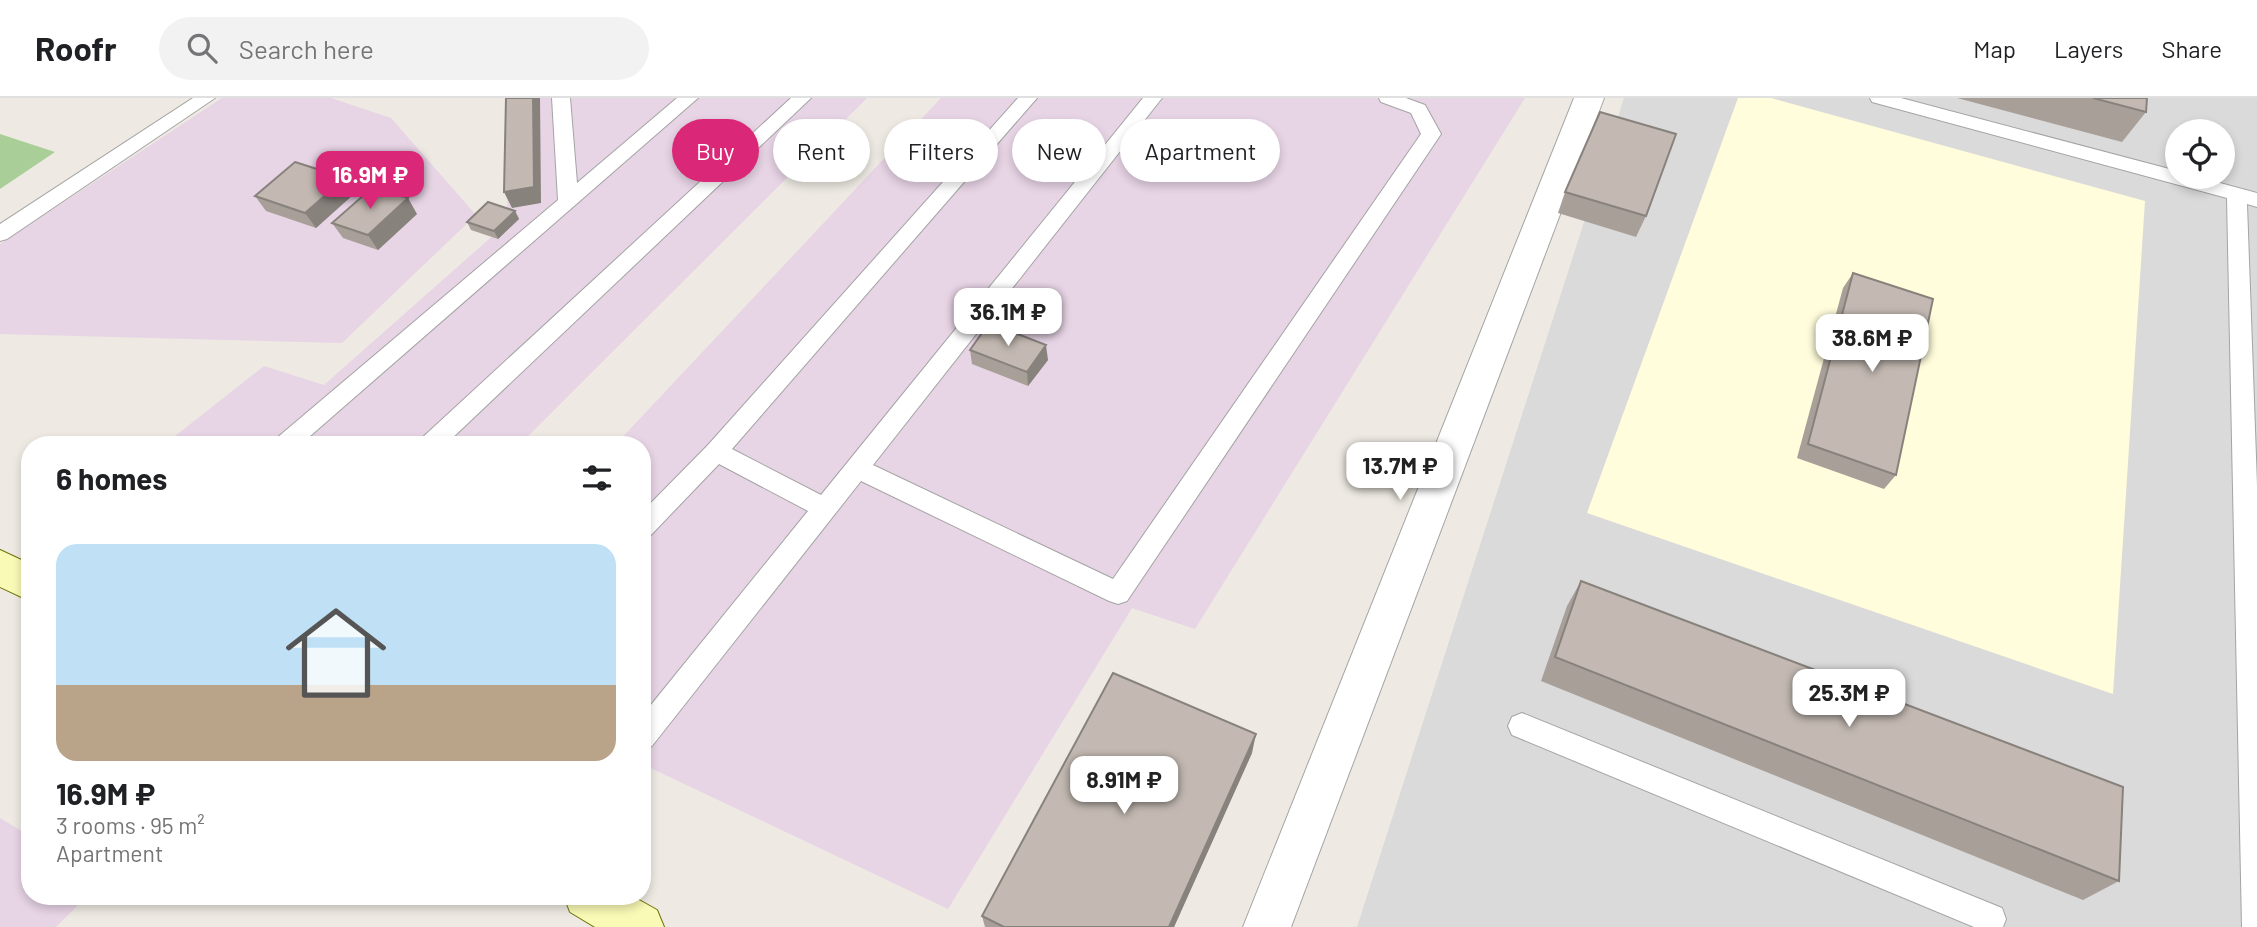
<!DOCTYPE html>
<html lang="en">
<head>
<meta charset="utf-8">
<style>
  body { margin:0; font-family:Barlow,sans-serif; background:#f2f2f2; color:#202124; height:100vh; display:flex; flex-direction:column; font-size:26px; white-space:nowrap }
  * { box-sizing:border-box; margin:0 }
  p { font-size:23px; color:#757577 }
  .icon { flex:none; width:38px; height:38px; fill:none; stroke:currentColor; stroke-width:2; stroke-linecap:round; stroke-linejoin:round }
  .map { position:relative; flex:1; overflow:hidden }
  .side { position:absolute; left:21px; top:338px; width:630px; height:469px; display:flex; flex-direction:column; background:#fff; border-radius:28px; box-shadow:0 4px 10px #0003 }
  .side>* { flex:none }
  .guide { position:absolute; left:672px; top:21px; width:665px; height:63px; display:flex; gap:14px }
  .fabs { position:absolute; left:2165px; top:21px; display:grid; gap:14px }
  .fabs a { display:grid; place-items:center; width:70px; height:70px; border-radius:50%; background:#fff; box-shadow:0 4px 10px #0003; font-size:35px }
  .price { position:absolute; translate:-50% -60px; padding:0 16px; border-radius:14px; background:#fff; color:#222; font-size:23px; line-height:46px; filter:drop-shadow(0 2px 4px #0008) }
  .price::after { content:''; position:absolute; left:50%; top:42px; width:21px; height:16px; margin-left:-10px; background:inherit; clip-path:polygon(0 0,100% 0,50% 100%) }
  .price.current { background:#db2777; color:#fff }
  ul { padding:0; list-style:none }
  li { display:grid; align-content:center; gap:14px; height:371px; padding:0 35px }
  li+li { border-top:2px solid #e0e0e0 }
  li span { display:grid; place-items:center; height:217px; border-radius:21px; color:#555 }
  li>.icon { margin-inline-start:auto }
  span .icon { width:126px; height:126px; fill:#fffc; stroke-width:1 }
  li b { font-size:30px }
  h2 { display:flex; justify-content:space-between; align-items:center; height:84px; padding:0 35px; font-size:30px }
  .tag { padding:0 24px; border-radius:32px; background:#fff; box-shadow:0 4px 10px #0003; font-size:24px; line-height:63px }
  .tag.current { background:#db2777; color:#fff }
  header { display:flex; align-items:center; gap:42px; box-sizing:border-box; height:98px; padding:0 35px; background:#fff; border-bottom:2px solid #e0e0e0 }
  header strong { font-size:33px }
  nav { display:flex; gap:38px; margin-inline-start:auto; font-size:24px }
  .search { width:490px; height:63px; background:#f2f2f2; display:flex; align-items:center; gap:18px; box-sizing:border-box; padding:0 24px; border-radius:38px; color:#757577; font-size:26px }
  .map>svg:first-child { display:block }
</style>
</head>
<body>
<header>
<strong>Roofr</strong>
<div class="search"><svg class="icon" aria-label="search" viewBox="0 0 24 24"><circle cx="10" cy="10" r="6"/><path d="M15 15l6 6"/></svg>Search here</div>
<nav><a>Map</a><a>Layers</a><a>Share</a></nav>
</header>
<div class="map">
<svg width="2257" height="829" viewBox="0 0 2257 829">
  <rect width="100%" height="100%" fill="#eeeae3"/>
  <path fill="#dbdada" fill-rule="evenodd" d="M1624 0H2257V829H1357ZM2177 33H2222V79H2177Z"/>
  <path fill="#e7d4e5" d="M222 0H331L391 20 476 117 342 245 0 236V146Z
    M514 0H867L520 346H165L264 268 324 287 506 126Z
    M941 0H1525L1195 531 1132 510 948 811 642 666V346H616Z
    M0 720 30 738V798H87L56 829H0Z"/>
  <path fill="#fffddb" d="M1738 0H1771L2145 103 2113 596 1587 415Z"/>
  <path fill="#aace97" d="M0 36 55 54 0 91Z"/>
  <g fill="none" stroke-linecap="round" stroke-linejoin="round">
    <defs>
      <path id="service" d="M193 0H215L7 141 0 143V126Z
        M552 0H570L577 85 677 0H698L301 346H274L278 339 558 102Z
        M791 0H811L446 346H419L423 339Z
        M1018 0H1037L732 351 821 397 1143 0H1162L873 367 1113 481 1421 36 1411 15 1381 4 1379 0H1406L1425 7 1441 36 1127 503 1118 506 1109 503 861 383 652 648 642 652V618L808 413 719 366 651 437 642 440V414L708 347Z
        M1870 0H1901L2177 73V79H2198L2257 95V109L2247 106 2257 387V829H2242L2227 100 1872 4Z
        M1522 615 2002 810 2006 821 2003 829H1974L1512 637 1508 628 1512 619Z"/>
      <path id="minor" d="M1574 0H1604L1291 829H1243Z"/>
      <path id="secondary" d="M0 452 30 466V503L0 489Z
        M564 798H632L657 812 664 829H595L570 814Z"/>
    </defs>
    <use href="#service" stroke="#a4a4a4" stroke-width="2"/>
    <use href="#minor" stroke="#a4a4a4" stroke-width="2"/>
    <use href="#secondary" stroke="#6d7404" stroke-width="2"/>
    <use href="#service" fill="#fff" fill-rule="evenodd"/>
    <use href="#minor" fill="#fff" fill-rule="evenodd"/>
    <use href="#secondary" fill="#f9fab5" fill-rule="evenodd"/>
  </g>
  <path fill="#a89f99" d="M1957 0H2147L2146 14 2122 44Z
    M1565 94 1646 118 1636 139 1558 115Z
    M355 95 316 130 266 113 255 98Z
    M515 113 519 121 498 141 471 132 467 124Z
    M417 116 378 152 343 140 332 125Z
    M1853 175 1896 377 1884 391 1797 360 1843 190Z
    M970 252 1048 262 1028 288 972 266Z
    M1581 483 2119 783 2083 802 1541 583 1567 508Z
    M1252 655 1174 829H985L982 818Z"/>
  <path fill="#88827d" d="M533 0H540L541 105 512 110 504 94Z
    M345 80 355 95 316 130 305 115Z
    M408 100 417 116 378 152 368 137Z
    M515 113 519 121 498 141 494 133Z
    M1046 247 1048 262 1028 288 1027 274Z
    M1256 636 1252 655 1174 829H1169Z"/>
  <path fill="#c3b9b2" stroke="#88827d" stroke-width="2" d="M506 0H533L534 89 504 94Z
    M2093 0H2147L2146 14Z
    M1600 14 1676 36 1646 118 1565 94Z
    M295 64 345 80 305 115 255 98Z
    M373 89 408 100 368 137 332 125Z
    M488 104 515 113 494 133 467 124Z
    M1853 175 1933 201 1896 377 1808 346Z
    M989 225 1046 247 1027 274 970 252Z
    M1581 483 2123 689 2119 783 1555 559Z
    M1113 575 1256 636 1169 829H1004L982 818Z"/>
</svg>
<div class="fabs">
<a><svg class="icon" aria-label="locate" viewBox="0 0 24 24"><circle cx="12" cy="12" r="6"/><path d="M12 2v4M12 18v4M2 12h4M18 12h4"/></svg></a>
</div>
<b class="price current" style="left:370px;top:113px">16.9M ₽</b>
<b class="price" style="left:1008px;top:250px">36.1M ₽</b>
<b class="price" style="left:1872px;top:276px">38.6M ₽</b>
<b class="price" style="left:1400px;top:404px">13.7M ₽</b>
<b class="price" style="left:1849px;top:631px">25.3M ₽</b>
<b class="price" style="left:1124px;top:718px">8.91M ₽</b>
<div class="guide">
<a class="tag current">Buy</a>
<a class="tag">Rent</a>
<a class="tag">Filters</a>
<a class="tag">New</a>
<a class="tag">Apartment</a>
</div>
<section class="side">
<h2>6 homes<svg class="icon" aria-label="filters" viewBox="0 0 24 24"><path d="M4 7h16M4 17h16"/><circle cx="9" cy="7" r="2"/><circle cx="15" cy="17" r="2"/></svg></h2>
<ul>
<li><span style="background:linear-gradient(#bfe0f5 65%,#b9a48a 0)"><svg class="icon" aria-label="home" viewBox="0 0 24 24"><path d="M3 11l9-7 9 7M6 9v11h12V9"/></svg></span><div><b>16.9M ₽</b><p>3 rooms · 95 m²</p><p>Apartment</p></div></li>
</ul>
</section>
</div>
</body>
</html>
